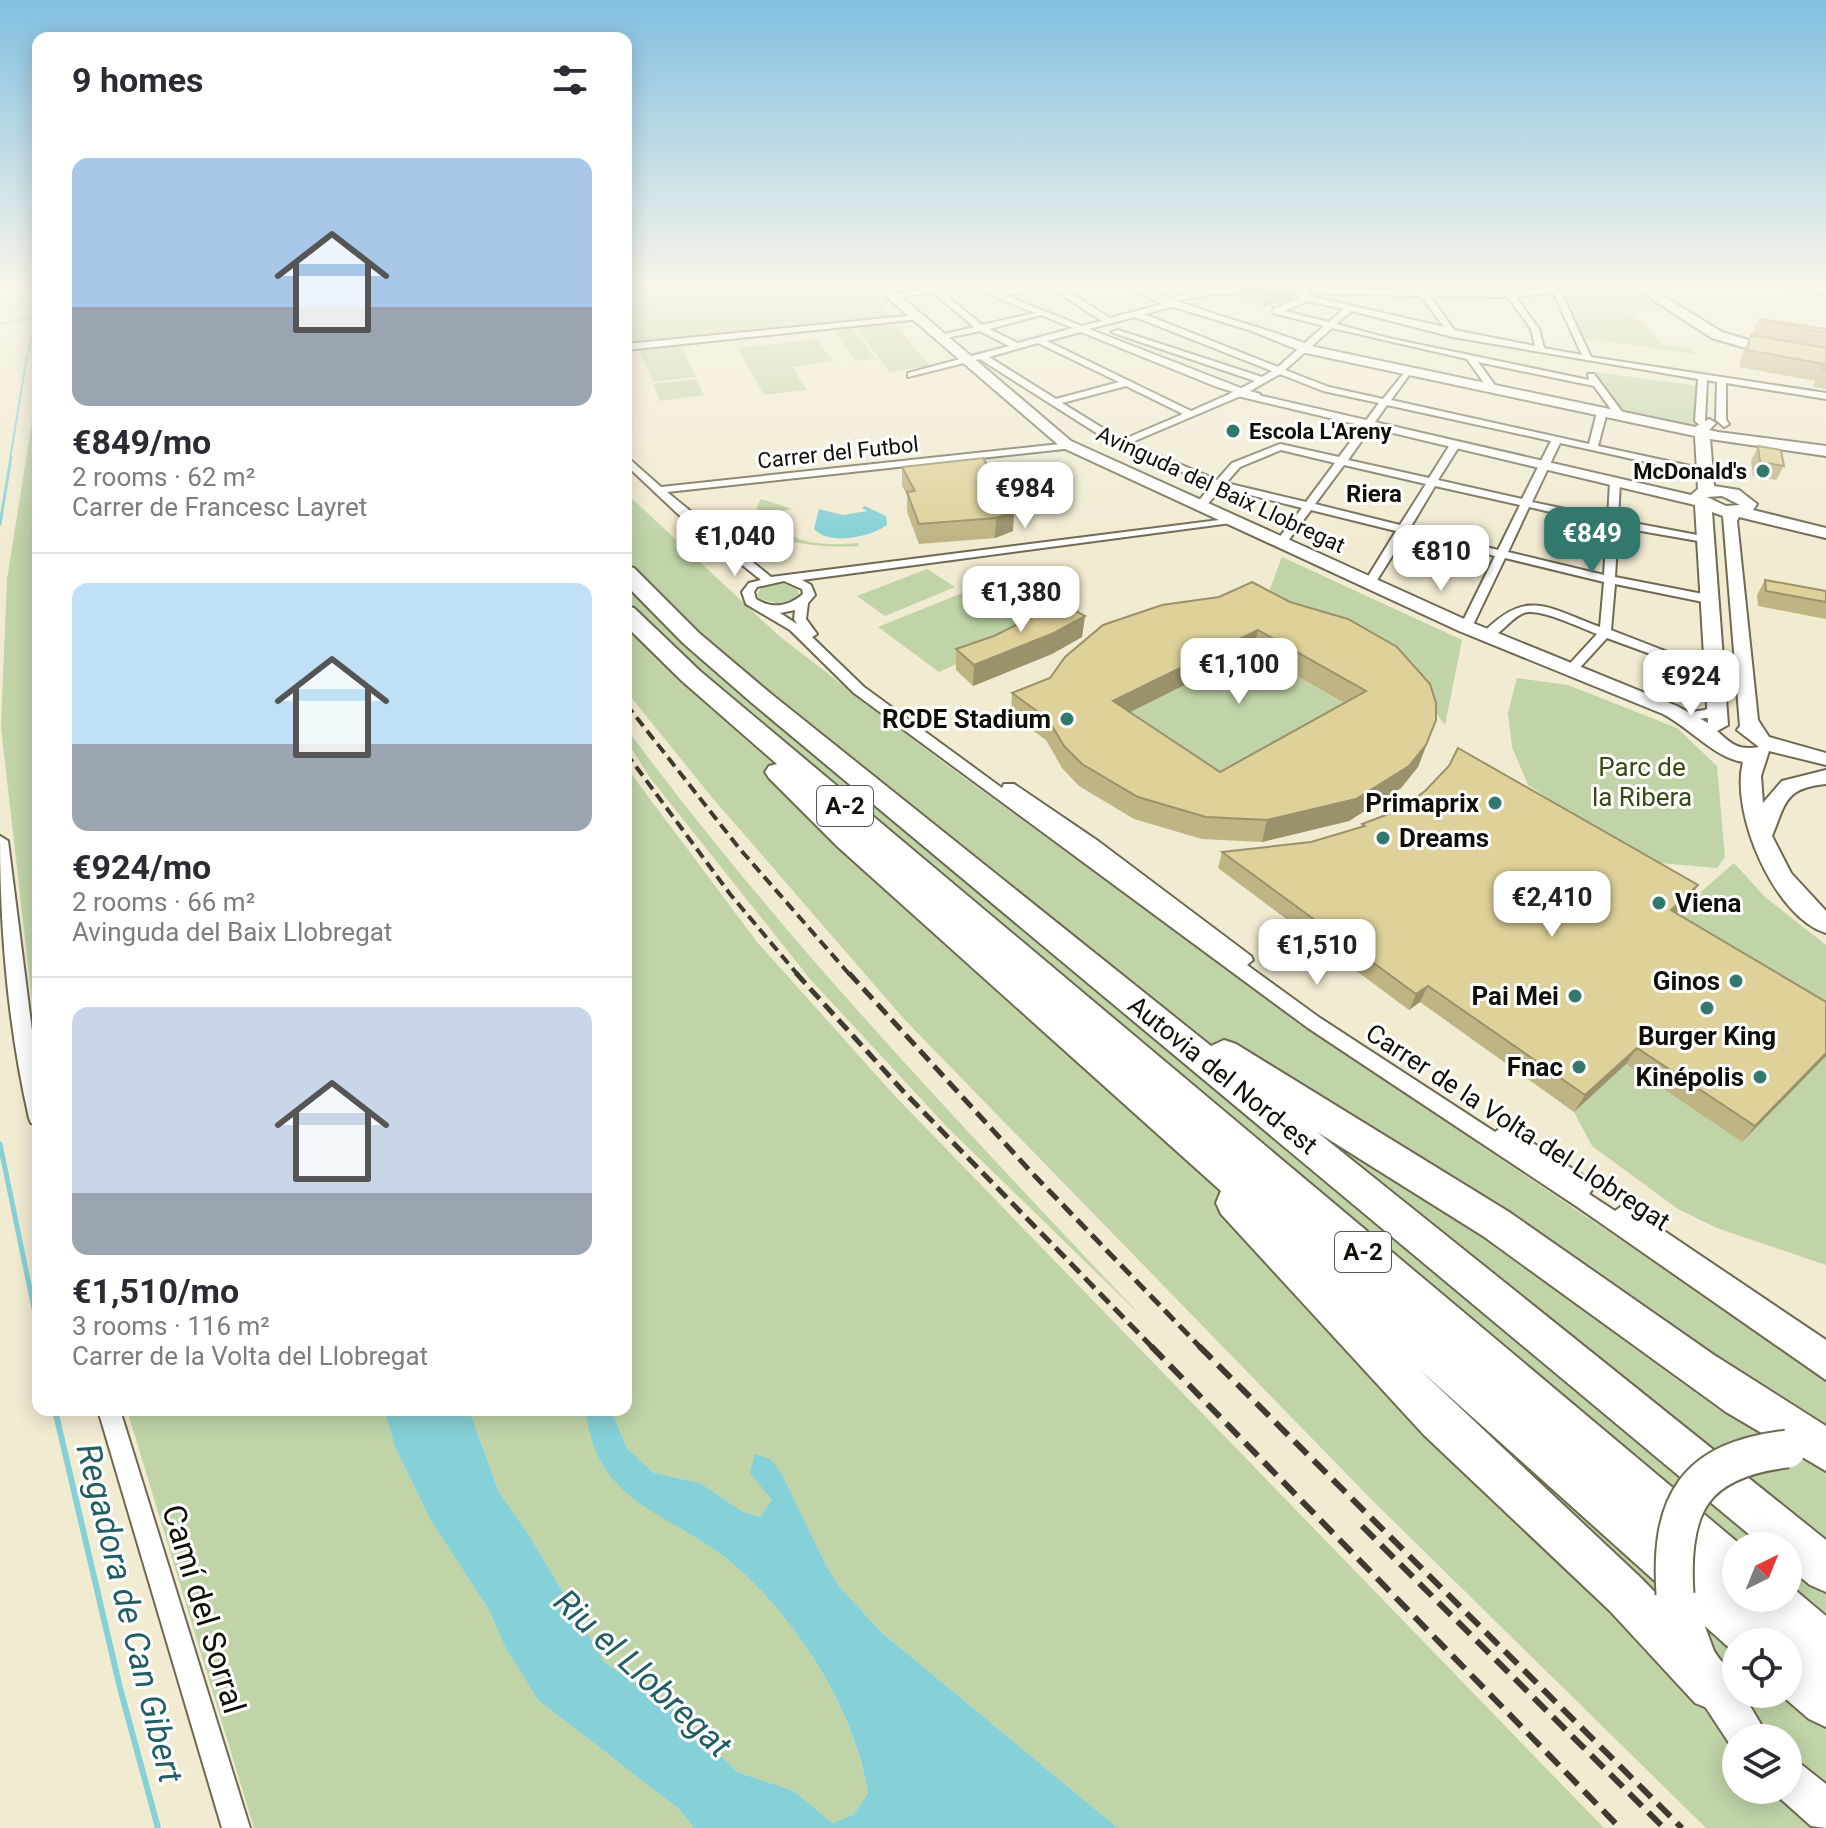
<!DOCTYPE html>
<html lang="en">
<head>
<meta charset="utf-8">
<style>
  body { margin:0; font-family:Roboto,sans-serif; background:#f7f7f7; color:#2b2b33; height:100vh; display:flex; flex-direction:column; font-size:30px; white-space:nowrap }
  * { box-sizing:border-box; margin:0 }
  p { font-size:26px; color:#7c7c81 }
  .icon { flex:none; width:44px; height:44px; fill:none; stroke:currentColor; stroke-width:2; stroke-linecap:round; stroke-linejoin:round }
  .map { position:relative; flex:1; overflow:hidden }
  .side { position:absolute; left:32px; top:32px; width:600px; height:1384px; display:flex; flex-direction:column; background:#fff; border-radius:16px; box-shadow:0 4px 20px #0003 }
  .side>* { flex:none }
  .needle { width:52px; rotate:43deg }
  .buttons { position:absolute; left:1722px; top:1532px; display:grid; gap:16px }
  .buttons a { display:grid; place-items:center; width:80px; height:80px; border-radius:50%; background:#fff; box-shadow:0 4px 20px #0003; font-size:40px }
  .price { position:absolute; translate:-50% -68px; padding:0 18px; border-radius:16px; background:#fff; color:#222; font-size:26px; line-height:52px; filter:drop-shadow(0 2px 4px #0008) }
  .price::after { content:''; position:absolute; left:50%; top:48px; width:24px; height:18px; margin-left:-12px; background:inherit; clip-path:polygon(0 0,100% 0,50% 100%) }
  .price.current { background:#33786c; color:#fff }
  ul { padding:0; list-style:none }
  li { display:grid; align-content:center; gap:16px; height:424px; padding:0 40px }
  li+li { border-top:2px solid #e1e1e2 }
  li span { display:grid; place-items:center; height:248px; border-radius:16px; color:#555 }
  li>.icon { margin-inline-start:auto }
  span .icon { width:144px; height:144px; fill:#fffc; stroke-width:1 }
  li b { font-size:34px }
  h2 { display:flex; justify-content:space-between; align-items:center; height:96px; padding:0 40px; font-size:34px }
  .map>svg:first-child { display:block }
</style>
</head>
<body>
<div class="map">
<svg width="1826" height="1828" viewBox="0 0 1826 1828">
  <rect width="100%" height="100%" fill="#f1ebd1"/>
  <path fill="#c0d4a8" fill-rule="evenodd" d="M626 283H864L891 316 626 343Z
    M1554 283H1622L1662 310 1627 313 1650 328 1661 344 1694 349V354L1585 338Z
    M894 323 930 366 890 372 856 328Z
    M853 329 875 359 856 361 835 331Z
    M817 339 833 361 792 367 807 390 764 395 737 348Z
    M681 346 696 377 653 382 640 351Z
    M1594 372 1699 386 1698 428 1625 413Z
    M696 379 704 395 660 401 653 384Z
    M38 384V1054L1 727 7 579Z
    M626 493 778 635 940 760 1306 1027 1826 1379V1828H1706L1373 1501 904 1019 710 795 626 691ZM1736 1546H1788V1598H1736ZM1736 1642H1788V1694H1736ZM1736 1738H1788V1790H1736Z
    M761 499 792 509 776 512 774 520C793 547 829 545 858 543L859 546C837 548 732 547 761 499Z
    M1282 557 1462 640 1445 725 1401 665 1267 597Z
    M927 569 955 587 885 616 857 596Z
    M1002 577 1064 616 939 672 878 627Z
    M778 582 797 587 799 596 781 604 760 599 757 595 762 586Z
    M1253 651 1359 712 1215 794 1110 722Z
    M1517 678 1568 685 1677 728 1717 766 1725 857 1717 868 1660 863 1597 830 1528 785 1512 747 1508 713Z
    M626 728C782 939 964 1128 1144 1319L948 1128 810 979 651 779 626 740Z
    M626 767 757 942 895 1096 1604 1828H1118L881 1632 839 1586 826 1565 782 1474 751 1472 772 1500 761 1517 743 1512 700 1483 654 1473 627 1448 611 1410H626Z
    M1734 863 1765 897 1826 945V1026L1661 927Z
    M1826 1053V1265L1717 1228 1678 1209 1592 1146 1574 1112 1626 1064 1742 1142Z
    M127 1410H384L395 1447 431 1521 489 1610 505 1647 538 1700 680 1810 694 1828H254Z
    M469 1410H585C598 1508 678 1513 740 1570 801 1626 855 1712 868 1795L853 1815 832 1823 794 1791 737 1772 676 1710 605 1663 529 1535 499 1492Z"/>
  <path fill="#86d0d7" d="M865 506 886 516 887 525C870 537 830 546 814 529L819 509 843 515 867 511 862 508Z
    M384 1410H469L499 1492 529 1535 605 1663 676 1710 737 1772 794 1791 832 1823 853 1815 868 1794C855 1712 801 1626 740 1570 676 1511 599 1512 585 1410H611L627 1448 654 1473 700 1483 743 1512 760 1517 772 1500 750 1473 755 1454 770 1459 782 1474 826 1565 839 1586 881 1632 1118 1828H694L680 1810 538 1700 505 1647 489 1610 431 1521 395 1447Z"/>
  <g fill="none" stroke-linecap="round" stroke-linejoin="round">
    <path stroke="#86d0d7" stroke-width="2" d="M0 284 3 283
      M0 324 36 317
      M28 352 38 309
      M10 459 27 356"/>
    <path stroke="#86d0d7" stroke-width="3" d="M0 524 11 457"/>
    <path stroke="#86d0d7" stroke-width="5" d="M0 1144 38 1328"/>
    <path stroke="#86d0d7" stroke-width="6" d="M55 1410 120 1688 158 1828"/>
    <defs>
      <path id="street" d="M959 283H976L998 292 1054 283 1110 318 1174 301 1163 302 1166 298 1213 290 1259 289 1256 293 1213 294 1176 301 1179 305 1144 314 1278 367 1324 326 1273 313V309L1301 298 1283 283H1292L1310 296 1444 327 1421 296 1315 293 1311 291 1315 289 1418 291 1416 288 1420 286 1426 291 1506 293 1504 283H1512L1514 292 1547 289 1543 285 1550 283 1561 293 1591 357 1826 393V399L1726 383V420L1729 424 1724 427 1716 420 1717 382 1707 380 1705 421 1708 425 1703 428 1695 421 1698 379 1453 337 1352 311 1336 324 1388 338 1589 380 1588 374H1594L1626 417 1618 419 1594 386 1478 362 1497 388 1492 391 1489 390 1467 359 1332 328 1285 370 1329 387 1383 399 1408 368 1412 371 1391 400 1589 444 1597 412 1602 409 1607 412 1598 446 1709 470 1710 472 1705 475 1560 443 1532 502 1608 518 1610 482 1615 479 1620 482 1618 520 1708 537 1710 539 1704 542 1618 527 1615 577 1708 595 1714 599 1708 603 1615 584 1611 630 1719 672 1718 675H1708L1607 638 1575 673 1570 674 1564 670 1597 634C1581 628 1538 607 1524 613 1508 619 1499 640 1482 639L1480 636C1526 587 1546 607 1600 627L1604 582 1505 558 1472 627 1470 630H1462L1460 627 1495 556 1406 534 1374 585H1366L1364 583 1396 531 1311 510 1285 545H1277L1275 543 1302 508 1222 488 1204 508H1196V504L1212 485 1109 441 980 359 908 377V373L1009 346 980 331 937 340V336L974 327 933 292 893 298 889 296ZM968 286 1035 313 982 325 941 291ZM1051 288 1102 321 1082 326 1004 295ZM1552 293 1554 294 1582 355 1544 348 1539 329 1516 297ZM1430 296 1508 297 1531 329 1535 346 1454 330ZM1308 301 1344 309 1329 322 1284 311ZM1041 315 1073 328 1018 343 989 329ZM1135 317 1272 371 1262 377 1118 330 1111 332 1255 381 1241 388 1089 329ZM1081 332 1217 387 1234 392 1191 411 1047 341ZM1038 343 1119 382 1056 399 989 357ZM1280 374 1323 391 1379 403 1339 457 1280 444 1232 463 1217 480 1130 443 1243 395 1260 398V394L1250 391ZM1126 386 1183 414 1122 440 1062 403ZM1387 405 1551 441 1522 499 1438 480 1460 445 1455 442 1451 443 1429 478 1348 460ZM1281 450 1335 463 1306 502 1226 483 1240 467ZM1344 465 1426 484 1400 525 1315 504ZM1435 486 1520 505 1498 550 1410 528ZM1529 507 1607 525 1604 575 1508 552Z
        M1178 283H1193L1148 295 1144 293Z
        M1815 283H1826V286L1816 285Z
        M917 315 920 319 626 350V344Z
        M1069 443 1074 446 1073 448 667 492 771 577 1235 518 1236 520 1231 523 802 580 811 585 815 595 808 603 806 619 817 634 812 637 864 687 1002 788 1004 784H1014L1098 841 1251 956 1253 960 1247 965 1320 1018 1495 1132 1503 1126 1510 1128 1591 1181 1594 1187 1589 1194 1615 1211 1623 1205 1630 1208 1826 1340V1380L1579 1208 1308 1028 854 693 790 630 746 604 742 592 749 583 761 580 678 514 626 465V456L661 487ZM784 581 802 589 803 594C788 607 772 609 756 599L754 592 757 587ZM795 610 794 619 797 624 780 613Z
        M1715 704 1722 708 1714 717 1690 720 1683 716 1685 713 1705 710Z
        M0 836 8 841 38 1078V1126L31 1123 29 1118C8 1026 0 930 0 836Z
        M98 1410H120L250 1828H222Z"/>
      <path id="secondary" d="M878 283H890L897 293 1071 441 1473 623 1677 706 1708 723 1695 505 1229 394 1236 390 1691 495 1698 489 1695 436 1306 353 1249 330 1157 302 1124 283C1141 283 1150 290 1165 296 1214 316 1266 328 1315 347L1695 427 1709 419 1716 423 1709 430 1718 432 1826 446V456L1710 439 1714 486 1739 490 1757 504 1753 510 1826 528V538L1739 517 1737 521 1758 720 1769 737 1826 753V765L1769 751 1761 776 1763 803 1782 781 1826 770V784C1785 788 1786 802 1772 836L1791 873 1826 911V933C1774 917 1730 812 1743 762 1715 758 1690 728 1663 714L1459 631 1061 447 889 299ZM1722 496 1740 505 1726 506 1707 497ZM1712 512 1723 516 1740 726 1737 730 1759 747C1739 751 1731 744 1717 731L1728 725Z
        M1627 283H1642L1722 332 1758 343 1826 355V363L1756 351 1712 338Z
        M1675 1575 1688 1581 1714 1651 1736 1683V1694H1743L1769 1738H1736L1735 1752 1685 1676 1656 1594 1662 1581Z
        M1788 1759 1802 1765 1826 1784V1828L1811 1826 1774 1793 1772 1790H1788Z"/>
      <path id="highway" d="M626 566 634 568 699 633 770 693 1211 1046 1224 1040 1236 1044 1509 1212 1714 1355 1826 1426V1471L1726 1412 1483 1236 1317 1132 1826 1540V1592L1810 1585 1788 1567V1546H1763L752 703 683 643 626 585Z
        M626 606 634 608 700 671 1742 1546H1736V1598H1788V1584L1826 1616V1727L1809 1719 1780 1694H1788V1642H1736V1654L1419 1369 1642 1579 1729 1669 1736 1685 1729 1703 1712 1710 1695 1703 1610 1611 1424 1435 1221 1214 1216 1203 1221 1191 838 847 769 778 765 772 769 766 777 764 682 681 626 626Z"/>
    </defs>
    <use href="#street" stroke="#6e6952" stroke-width="4"/>
    <use href="#secondary" stroke="#6e6952" stroke-width="4"/>
    <use href="#highway" stroke="#6e6952" stroke-width="4"/>
    <use href="#street" fill="#fff" fill-rule="evenodd"/>
    <use href="#secondary" fill="#fff" fill-rule="evenodd"/>
    <use href="#highway" fill="#fff" fill-rule="evenodd"/>
    <path stroke="#3e3a2f" stroke-width="2" stroke-dasharray="7 3" stroke-linecap="butt" d="M1767 283 1826 297"/>
    <path stroke="#3e3a2f" stroke-width="4" stroke-dasharray="11 6" stroke-linecap="butt" d="M626 704 739 848 850 975
      M626 753 730 894 798 975"/>
    <path stroke="#3e3a2f" stroke-width="5" stroke-dasharray="14 7" stroke-linecap="butt" d="M796 973 903 1091 1153 1348
      M849 973 1032 1173 1201 1348"/>
    <path stroke="#3e3a2f" stroke-width="6" stroke-dasharray="18 9" stroke-linecap="butt" d="M1151 1346 1620 1828
      M1199 1346 1682 1828
      M1362 1526 1664 1828"/>
    <defs>
      <path id="secondary-bridge" d="M1675 1594C1669 1504 1694 1460 1787 1449"/>
    </defs>
    <use href="#secondary-bridge" stroke="#6e6952" stroke-width="41" stroke-linecap="butt"/>
    <use href="#secondary-bridge" stroke="#fff" stroke-width="37"/>
  </g>
  <path fill="#bfb484" fill-rule="evenodd" d="M1238 285 1296 286 1294 298 1264 307 1236 297Z
    M1759 319 1826 329V389L1813 387 1815 381 1739 367 1743 352Z
    M1758 446 1784 466 1776 480 1753 476 1751 461Z
    M902 467 1014 511 1013 531 995 538 919 544 907 512V495L902 486Z
    M1765 580 1826 591V619L1758 606 1757 595Z
    M1290 602 1436 720 1418 767 1401 788 1349 821 1262 842 1202 839 1134 819 1079 786 1062 768 1046 740 1011 715 1012 693ZM1253 651 1344 703 1220 772 1130 712Z
    M1085 616 1082 637 1052 654 973 686 956 670V649L994 636Z
    M1362 824 1688 902 1676 913 1826 1056 1742 1142 1626 1064 1574 1112 1420 1002 1409 1010 1218 868 1222 852 1311 842 1361 827Z"/>
  <path fill="#9b926b" d="M1296 286 1294 298 1264 307 1267 294Z
    M1014 511 1013 531 995 538 996 518Z
    M1085 616 1082 637 1052 654 973 686 974 665Z
    M1258 630 1253 651 1110 722 1113 701Z
    M1436 720 1418 767 1401 788 1349 821 1262 842 1267 820Z
    M1698 885 1688 902 1661 926 1671 910Z
    M1428 986 1420 1002 1409 1010 1416 994Z
    M1637 1048 1626 1064 1574 1112 1585 1095Z
    M1826 1053V1056L1742 1142 1755 1126Z"/>
  <path fill="#ded199" stroke="#9b926b" stroke-width="2" fill-rule="evenodd" d="M1238 285 1296 286 1267 294Z
    M1759 319 1826 329V333Z
    M1751 335 1826 348V370L1822 369 1824 364 1747 350Z
    M1758 446 1781 450 1784 466 1760 462Z
    M983 458 1014 511 996 518 919 524 907 492 915 491 902 467Z
    M1765 580 1826 591V602L1766 591Z
    M1252 582 1290 602 1348 619 1397 647 1430 684 1436 703V720L1426 745 1409 766 1356 799 1267 820 1206 817 1138 797 1082 764 1064 746 1048 719 1012 693 1050 678 1065 657 1103 625 1162 605 1219 597ZM1258 630 1366 691 1220 772 1113 701Z
    M1061 603 1085 616 1054 633 974 665 956 649 994 636Z
    M1458 748 1698 885 1671 910 1826 1002V1053L1755 1126 1637 1048 1585 1095 1428 986 1416 994 1222 852 1311 842 1365 826 1362 824 1399 810 1425 791 1449 766Z"/>
  <linearGradient id="sky" x2="0" y2="1"><stop stop-color="#81bfe1"/><stop offset="0.53" stop-color="#f9f6ea"/><stop offset="1" stop-color="#f9f6ea" stop-opacity="0"/></linearGradient>
  <rect width="1826" height="539" fill="url(#sky)"/>
  <g fill="#33786c" stroke="#fff" stroke-width="3">
    <circle cx="1233" cy="431" r="8"/>
    <circle cx="1763" cy="471" r="8"/>
    <circle cx="1067" cy="719" r="8"/>
    <circle cx="1495" cy="803" r="8"/>
    <circle cx="1383" cy="838" r="8"/>
    <circle cx="1659" cy="903" r="8"/>
    <circle cx="1736" cy="981" r="8"/>
    <circle cx="1575" cy="996" r="8"/>
    <circle cx="1707" cy="1008" r="8"/>
    <circle cx="1579" cy="1067" r="8"/>
    <circle cx="1760" cy="1077" r="8"/>
  </g>
  <g text-anchor="middle" stroke-width="6" stroke-linejoin="round" paint-order="stroke">
    <g font-size="22" font-weight="bold" fill="#120f07" stroke="#fff" text-anchor="start">
      <text x="1249" y="439">Escola L'Areny</text>
      <text x="1747" y="479" text-anchor="end">McDonald's</text>
    </g>
    <g font-size="22" fill="#120f07" stroke="#fff">
      <text transform="translate(838 452) rotate(-6)" y="8">Carrer del Futbol</text>
      <text transform="translate(1221 489) rotate(25)" y="8">Avinguda del Baix Llobregat</text>
    </g>
    <g font-size="24" font-weight="bold" fill="#120f07" stroke="#fff">
      <text x="1374" y="502">Riera</text>
    </g>
    <g fill="#fff" stroke="#595751" stroke-width="2">
      <rect x="817" y="786" width="56" height="40" rx="6"/>
      <rect x="1335" y="1232" width="56" height="40" rx="6"/>
    </g>
    <g font-size="24" font-weight="bold" fill="#120f07">
      <text x="845" y="814">A-2</text>
      <text x="1363" y="1260">A-2</text>
    </g>
    <g font-size="26" font-weight="bold" fill="#120f07" stroke="#fff" text-anchor="end">
      <text x="1051" y="728">RCDE Stadium</text>
      <text x="1479" y="812">Primaprix</text>
      <text x="1399" y="847" text-anchor="start">Dreams</text>
      <text x="1675" y="912" text-anchor="start">Viena</text>
      <text x="1720" y="990">Ginos</text>
      <text x="1559" y="1005">Pai Mei</text>
      <text x="1707" y="1045" text-anchor="middle">Burger King</text>
      <text x="1563" y="1076">Fnac</text>
      <text x="1744" y="1086">Kinépolis</text>
    </g>
    <g font-size="26" fill="#364a12" stroke="#fff">
      <text x="1642" y="776">Parc de<tspan x="1642" dy="30">la Ribera</tspan></text>
    </g>
    <g font-size="26" fill="#120f07" stroke="#fff">
      <text transform="translate(1223 1075) rotate(39)" y="9">Autovia del Nord-est</text>
      <text transform="translate(1518 1127) rotate(33)" y="9">Carrer de la Volta del Llobregat</text>
    </g>
    <g font-size="32" fill="#120f07" stroke="#fff">
      <text transform="translate(204 1609) rotate(73)" y="11">Camí del Sorral</text>
    </g>
    <g font-size="34" font-style="italic" fill="#205e63" stroke="#fff">
      <text transform="translate(130 1613) rotate(76)" y="12">Regadora de Can Gibert</text>
      <text transform="translate(643 1673) rotate(43)" y="12">Riu el Llobregat</text>
    </g>
  </g>
</svg>
<div class="buttons">
<a><svg class="needle" viewBox="-14 -14 28 28"><path d="M0-13l5 13h-10z" fill="#e53935"/><path d="M0 13l5-13h-10z" fill="#7c7c81"/></svg></a>
<a><svg class="icon" aria-label="locate" viewBox="0 0 24 24"><circle cx="12" cy="12" r="6"/><path d="M12 2v4M12 18v4M2 12h4M18 12h4"/></svg></a>
<a><svg class="icon" aria-label="layers" viewBox="0 0 24 24"><path d="M12 4l9 5-9 5-9-5zM3 14l9 5 9-5"/></svg></a>
</div>
<b class="price" style="left:1025px;top:530px">€984</b>
<b class="price current" style="left:1592px;top:575px">€849</b>
<b class="price" style="left:735px;top:578px">€1,040</b>
<b class="price" style="left:1441px;top:593px">€810</b>
<b class="price" style="left:1021px;top:634px">€1,380</b>
<b class="price" style="left:1239px;top:706px">€1,100</b>
<b class="price" style="left:1691px;top:718px">€924</b>
<b class="price" style="left:1552px;top:939px">€2,410</b>
<b class="price" style="left:1317px;top:987px">€1,510</b>
<section class="side">
<h2>9 homes<svg class="icon" aria-label="filters" viewBox="0 0 24 24"><path d="M4 7h16M4 17h16"/><circle cx="9" cy="7" r="2"/><circle cx="15" cy="17" r="2"/></svg></h2>
<ul>
<li><span style="background:linear-gradient(#a9c7e8 60%,#9aa5b1 0)"><svg class="icon" aria-label="home" viewBox="0 0 24 24"><path d="M3 11l9-7 9 7M6 9v11h12V9"/></svg></span><div><b>€849/mo</b><p>2 rooms · 62 m²</p><p>Carrer de Francesc Layret</p></div></li>
<li><span style="background:linear-gradient(#bfe0f5 65%,#9aa5b1 0)"><svg class="icon" aria-label="home" viewBox="0 0 24 24"><path d="M3 11l9-7 9 7M6 9v11h12V9"/></svg></span><div><b>€924/mo</b><p>2 rooms · 66 m²</p><p>Avinguda del Baix Llobregat</p></div></li>
<li><span style="background:linear-gradient(#c9d6e8 75%,#9aa5b1 0)"><svg class="icon" aria-label="home" viewBox="0 0 24 24"><path d="M3 11l9-7 9 7M6 9v11h12V9"/></svg></span><div><b>€1,510/mo</b><p>3 rooms · 116 m²</p><p>Carrer de la Volta del Llobregat</p></div></li>
</ul>
</section>
</div>
</body>
</html>
